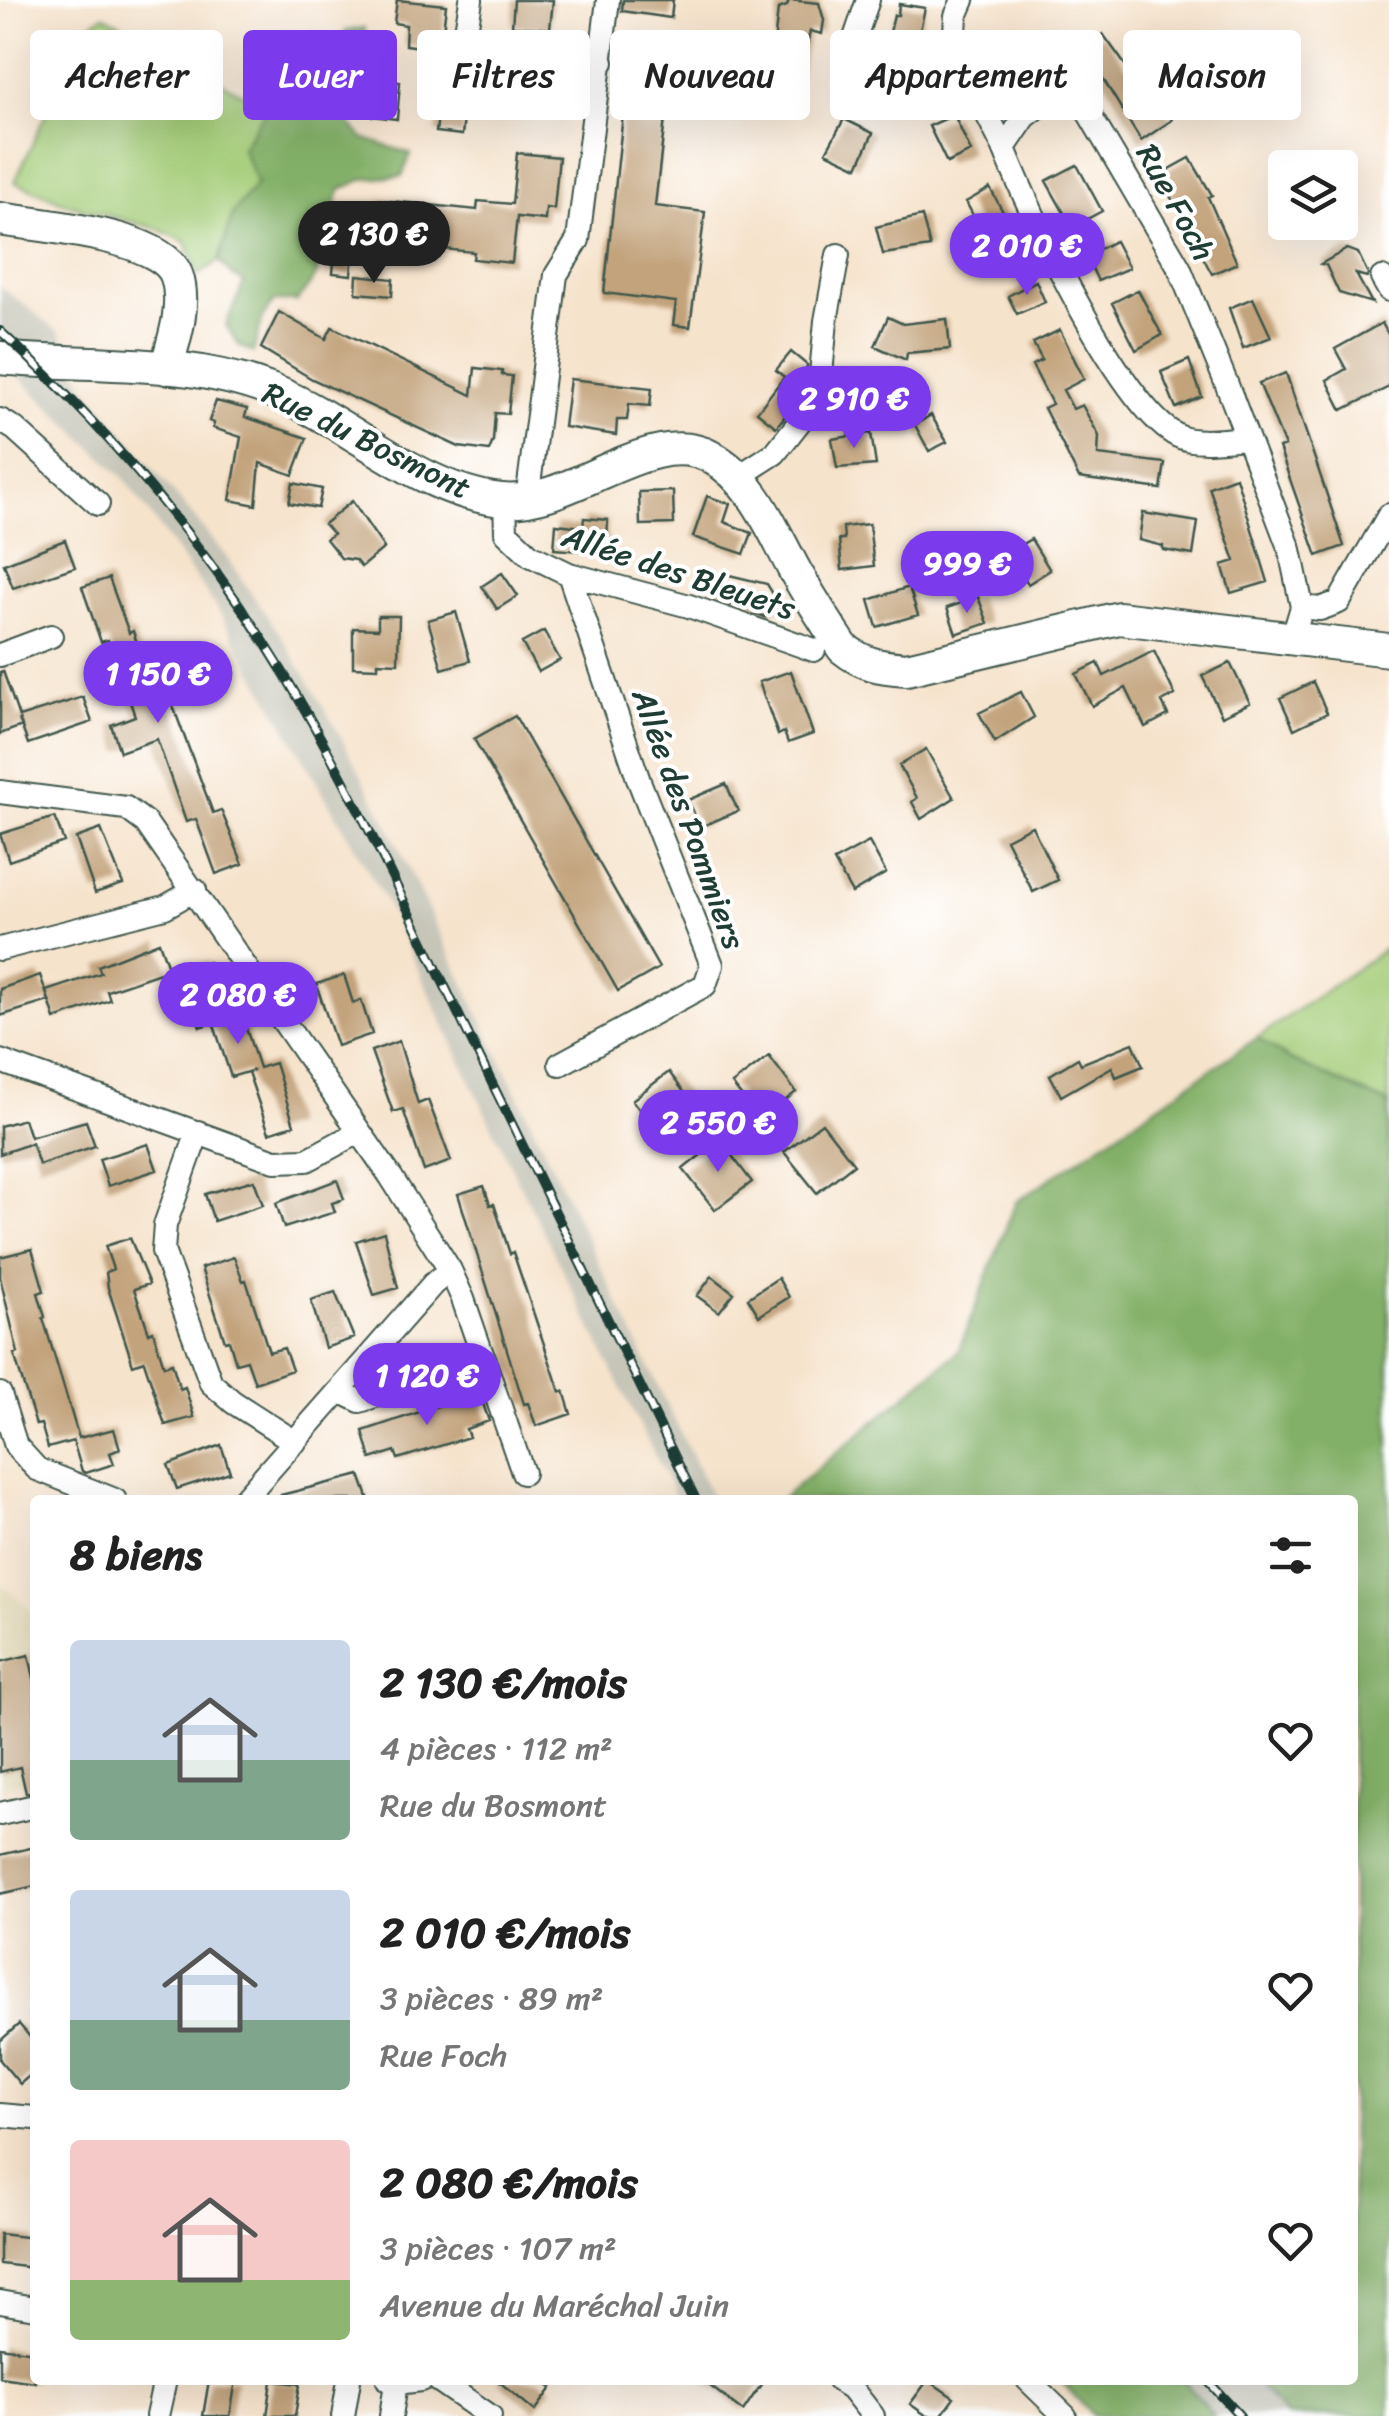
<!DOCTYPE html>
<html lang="fr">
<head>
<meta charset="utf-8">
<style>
  body { margin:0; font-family:Sriracha,sans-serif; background:#f2f2f2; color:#222; height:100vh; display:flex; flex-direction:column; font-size:38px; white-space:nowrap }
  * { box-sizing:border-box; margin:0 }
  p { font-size:32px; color:#767676 }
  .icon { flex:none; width:55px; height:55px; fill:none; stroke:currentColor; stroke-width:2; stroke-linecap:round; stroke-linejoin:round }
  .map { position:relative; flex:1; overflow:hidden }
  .sheet { position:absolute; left:30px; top:1495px; width:1328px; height:890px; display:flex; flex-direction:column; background:#fff; border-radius:10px; box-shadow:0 10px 40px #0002 }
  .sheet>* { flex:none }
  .top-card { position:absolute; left:30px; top:30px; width:1330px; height:90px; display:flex; gap:20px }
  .tools { position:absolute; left:1268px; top:150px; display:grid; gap:20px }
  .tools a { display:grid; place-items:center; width:90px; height:90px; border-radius:10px; background:#fff; box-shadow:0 10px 40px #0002; font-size:50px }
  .price { position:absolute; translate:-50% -85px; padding:0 22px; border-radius:35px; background:#7c3aed; color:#fff; font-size:32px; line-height:65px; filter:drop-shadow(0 2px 5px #0008) }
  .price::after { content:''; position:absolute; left:50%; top:60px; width:30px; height:22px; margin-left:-15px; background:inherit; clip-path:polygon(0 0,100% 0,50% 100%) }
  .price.active { background:#222; color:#fff }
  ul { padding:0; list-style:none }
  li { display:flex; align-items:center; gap:30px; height:250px; padding:0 40px }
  li span { display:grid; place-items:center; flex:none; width:280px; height:200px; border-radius:10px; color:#555 }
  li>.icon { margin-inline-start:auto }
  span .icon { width:120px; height:120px; fill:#fffc; stroke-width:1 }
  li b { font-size:42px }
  h2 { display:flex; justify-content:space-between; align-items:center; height:120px; padding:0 40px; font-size:42px }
  .pill { padding:0 35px; border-radius:10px; background:#fff; box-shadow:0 10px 40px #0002; font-size:35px; line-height:90px }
  .pill.active { background:#7c3aed; color:#fff }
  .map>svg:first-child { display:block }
</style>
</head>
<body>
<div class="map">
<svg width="1389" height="2416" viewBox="0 0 1389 2416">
  <rect width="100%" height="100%" fill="#fff"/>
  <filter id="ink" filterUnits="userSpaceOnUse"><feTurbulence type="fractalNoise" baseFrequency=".01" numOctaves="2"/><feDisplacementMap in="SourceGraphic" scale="20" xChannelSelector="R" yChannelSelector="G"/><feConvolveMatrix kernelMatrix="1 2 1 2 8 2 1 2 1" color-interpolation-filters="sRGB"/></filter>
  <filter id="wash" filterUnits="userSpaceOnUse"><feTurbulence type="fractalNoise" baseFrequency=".0048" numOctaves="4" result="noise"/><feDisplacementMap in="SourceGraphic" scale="40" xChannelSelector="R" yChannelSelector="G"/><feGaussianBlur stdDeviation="2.25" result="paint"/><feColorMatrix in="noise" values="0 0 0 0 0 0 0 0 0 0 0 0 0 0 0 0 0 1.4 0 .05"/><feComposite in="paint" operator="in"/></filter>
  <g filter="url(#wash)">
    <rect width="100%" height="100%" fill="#f6e3cc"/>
    <path fill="#e4dbba" d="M0 1582 35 1614V1778L0 1787Z"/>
    <path fill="#c6c5b8" d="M0 286 60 333 82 382 224 554 283 639 336 728 386 822 713 1500H677L515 1175 385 900 215 605 123 477 0 359Z
      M1183 2380H1254L1286 2416H1214Z"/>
    <path fill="#a4cc78" stroke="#628456" stroke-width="2.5" d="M104 15 267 108 242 148 257 183 233 213 219 261 198 275 186 242 158 229 70 205 15 182 84 29Z
      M1389 946V1104L1290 1060 1257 1038Z"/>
    <path fill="#83b068" stroke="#51764e" stroke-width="2.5" d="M364 28 367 44 349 123 363 138 411 154 402 176 364 179 341 189 326 228 316 276 297 301H274L263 317 253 352 239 346 226 325 244 282 232 275 219 261 233 213 257 183 242 148 267 108 297 116 312 98 321 61 346 31Z
      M1257 1038 1290 1060 1389 1104V2416H1286L1254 2380H1352V1500H780L958 1352 1016 1202Z
      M1060 2380H1183L1214 2416H1093Z"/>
    <g id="blocks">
      <path fill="#c2a37c" d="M397 0 446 5 441 50 405 45 406 25 394 23Z
        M514 0H553L550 29 512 26Z
        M623 0H673L671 18 622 11Z
        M789 0 819 3 824 20 822 34 810 31 794 109 767 104 774 71 771 70 778 9 787 6Z
        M899 4 925 8 912 66 883 60 887 36 889 37 894 15H898Z
        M1008 34 1025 66 999 79 982 47Z
        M1103 34 1136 80 1145 75 1172 120 1141 141 1105 82 1080 50Z
        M370 56 392 59 390 81 400 82 397 119 371 116 374 91 368 90Z
        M517 85 558 90 554 116 514 110Z
        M624 105 666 110 655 206 705 212 690 327 673 325 676 302 604 293Z
        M439 106 465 110 462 135 436 132Z
        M954 115 971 152 947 163 929 126Z
        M844 119 873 133 858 167 826 152Z
        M517 153 559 157 554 209 546 208 545 220 517 217 512 263 473 259 474 252 354 240 351 275 333 273 339 211 379 214 380 200 477 210 478 201 512 204Z
        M1190 158 1212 195 1208 197 1237 263 1212 274 1159 175Z
        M1077 165 1102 211 1072 227 1046 181Z
        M990 188 1009 223 984 236 966 202Z
        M922 216 930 247 883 254 876 227Z
        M1115 241 1129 268 1098 281 1086 256Z
        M1347 249 1358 253 1368 274 1367 277 1356 274 1372 303 1339 293 1326 265 1321 264Z
        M357 275 393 279 392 296 356 293Z
        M1036 281 1045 302 1017 314 1008 296Z
        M1138 290 1162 335 1136 350 1112 303Z
        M1253 298 1271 337 1243 348 1229 308Z
        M279 312 326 339 332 327 472 395 475 368 502 371V375L512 376 508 414 495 413 493 441 489 451 459 447 312 379 261 348Z
        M888 317 903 324 947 319 950 349 907 353 906 360 875 346Z
        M1382 323 1389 336V387L1342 410 1327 380 1346 369 1335 349Z
        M1060 330 1084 379 1063 390 1073 409 1082 405 1099 436 1098 455 1165 463 1161 489 1079 478 1044 408 1052 404 1032 365 1042 360 1033 343Z
        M791 352 807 365 806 371 795 404 776 427 757 412 784 377 776 370Z
        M1189 360 1202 397 1176 408 1161 372Z
        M1286 373 1344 546 1317 556 1279 448 1285 446 1259 383Z
        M570 379 652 388 650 406 629 404 627 420H617L616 435 564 427Z
        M216 401 247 409 245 417 307 438 293 475 260 463 256 505 230 500 241 437 213 428 214 423 209 421Z
        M931 415 947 442 929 451 915 425Z
        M871 433 876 465 837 468 832 439Z
        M1236 477 1268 582 1231 593 1222 565 1235 561 1209 487Z
        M293 483 322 489 318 508 289 503Z
        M673 491 674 524 640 525 639 492Z
        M707 496 730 504 724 522 752 533 744 554 693 537Z
        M352 501 384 548 361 567 355 560 341 558 326 539 333 534 324 524Z
        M1143 513 1198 522 1193 555 1163 550V546L1139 540Z
        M584 518 608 520 607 542 583 540 581 551 554 549 556 524 583 527Z
        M869 524 874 566 842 570 839 539H844L843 527Z
        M1031 539 1050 570 1028 584 1010 551Z
        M65 540 75 567 13 588 4 564Z
        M502 573 518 596 497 609 482 586Z
        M725 574 767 584 781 607 765 617 755 613 740 588 731 605 712 594Z
        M109 578 129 633 133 631 140 652H143L158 694 167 690 213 813 221 810 243 864 216 874 196 819 186 822 157 739 120 752 111 725 135 716 108 640 101 642 82 587Z
        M909 587 918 615 877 627 869 600Z
        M978 597 988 623 956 634 947 608Z
        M456 612 470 661 442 669 428 620Z
        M378 616H399L398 663 378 662V668L353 667V628L378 629Z
        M544 631 560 660 538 672 522 643Z
        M1154 651 1175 695 1162 702 1168 715 1145 727 1126 688 1092 706 1076 674 1098 663 1104 676Z
        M1230 663 1250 703 1222 716 1202 676Z
        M3 671 19 717 83 697 92 722 28 744 19 719 22 726 0 734V672Z
        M791 671 813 734 788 743 784 732 778 735 759 682Z
        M1313 682 1327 713 1294 729 1280 698Z
        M1021 692 1034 717 995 742 979 713Z
        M515 716 659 968 618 991 474 739Z
        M926 749 954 798 921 819 912 802 917 798 899 765Z
        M726 784 738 811 700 827 688 800Z
        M55 817 64 842 9 861 0 834Z
        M1032 826 1058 880 1033 892 1006 839Z
        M101 829 123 884 95 893 76 838Z
        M869 842 886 873 852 893 834 861Z
        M159 942 169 970 107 991 110 1000 55 1019 46 991 101 973 98 966Z
        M208 962 227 1017 241 1013 259 1068 275 1063 294 1125 269 1133 248 1072 254 1070 231 1077 213 1022 226 1018 200 1027 181 971Z
        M40 975 49 1001 0 1016V989Z
        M344 975 353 1003 361 1000 372 1034 337 1046 316 984Z
        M399 1041 418 1104 428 1100 451 1161 424 1171 403 1109 393 1112 371 1051Z
        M1133 1043 1143 1066 1116 1077 1112 1067 1061 1096 1050 1075 1078 1058 1081 1064Z
        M769 1056 796 1092 760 1120 732 1084Z
        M669 1072 696 1108 660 1136 632 1100Z
        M24 1119 30 1137 86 1121 95 1146 39 1165 32 1143 0 1154V1126Z
        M822 1123 854 1164 817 1193 784 1152Z
        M720 1140 752 1182 715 1210 683 1169Z
        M148 1144 157 1170 108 1186 99 1159Z
        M254 1180 263 1205 214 1221 205 1194Z
        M337 1180 344 1199 332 1203 335 1212 284 1228 276 1203Z
        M484 1186 490 1205 494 1204 510 1254 513 1252 560 1392 564 1391 571 1414 536 1426 528 1403 524 1404 458 1194Z
        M384 1232 398 1288 374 1295 356 1241Z
        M130 1238 149 1284 134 1289 149 1333 153 1331 164 1366 172 1363 180 1389 185 1387 194 1417 165 1425 144 1361 133 1365 108 1288 106 1272 113 1269 105 1246Z
        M32 1249 44 1291 38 1293 45 1317 43 1318 79 1438 114 1429 120 1449 110 1453 114 1464 86 1473 82 1471 73 1441 48 1448 41 1424 36 1425 14 1354 18 1353 0 1277V1257Z
        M234 1257 243 1281 246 1280 269 1352 284 1348 292 1370 255 1383 247 1360 236 1363 229 1340 225 1341 201 1268Z
        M712 1276 734 1293 719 1312 697 1296Z
        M778 1278 789 1297 759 1316 748 1298Z
        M335 1292 354 1338 325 1348 311 1300Z
        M479 1392 489 1421 466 1429 469 1437 398 1459 395 1451 371 1459 363 1431Z
        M221 1445 230 1472 177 1489 168 1465Z
        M360 1475 369 1500H282L281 1495Z
        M29 1655 35 1683V1791L26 1793 20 1767 0 1772V1662Z
        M35 1847V1886L0 1894V1855Z
        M19 2024 35 2043V2071L20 2084 0 2060V2041Z
        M0 2234 35 2238V2268L0 2264Z
        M0 2347 35 2352V2382L0 2377Z
        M209 2380H236L230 2416H203Z
        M497 2380H540L552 2388 535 2411Z
        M702 2380H764L743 2411Z
        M928 2380 954 2398 941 2416H927L910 2404Z
        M272 2381 300 2384 295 2416H267Z"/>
    </g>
  </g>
  <g filter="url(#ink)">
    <use href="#blocks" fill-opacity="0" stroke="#3f564b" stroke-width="2.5"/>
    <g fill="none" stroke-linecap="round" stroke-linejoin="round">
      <defs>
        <path id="street" d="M471 0 467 25 472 47 602 62
          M963 0 956 16 954 49 1004 148 1025 117 1059 91 1078 95 1179 267 1227 385 1290 550 1302 607 1293 637
          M846 64 868 0
          M1004 148C1029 212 1120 407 1178 436 1195 445 1227 439 1247 438
          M1382 278 1389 290
          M0 420 15 429 98 504
          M738 477 775 453 808 411 821 374 826 321 838 255
          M505 500 506 532 530 555 569 574 689 606 814 650
          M527 500 556 275 578 240 608 0
          M1302 607 1320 609 1339 602 1389 515
          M0 655 51 636
          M0 792 126 808 146 823 391 1177 450 1270 463 1299 523 1473
          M0 949 165 907 195 890
          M0 1061 275 1161 307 1160 359 1132
          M560 1064 705 985 712 965 639 781 569 574
          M198 1132 165 1225 163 1251 211 1383 233 1402 295 1442
          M340 1391 360 1401 485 1360
          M0 1394 16 1446 37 1469 115 1500
          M243 1500 433 1284 450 1270
          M0 1814 35 1806
          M0 2115 35 2118
          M0 2302 35 2308
          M388 2380 396 2383 422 2380
          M438 2380 490 2416
          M838 2380 851 2388 873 2416
          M1028 2380 1065 2416
          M157 2416 165 2380
          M343 2416 349 2380
          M391 2416 396 2383"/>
        <path id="secondary" d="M0 219C39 226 165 234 177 277 186 305 174 341 166 368
          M0 358C89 367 185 357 270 390 349 420 415 490 501 500 570 508 649 424 711 457 753 479 773 531 795 571 810 597 826 623 843 648 864 665 880 667 907 669L1119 618 1389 650"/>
      </defs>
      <use href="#street" stroke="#3f564b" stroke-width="26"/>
      <use href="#secondary" stroke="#3f564b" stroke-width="36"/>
      <use href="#street" stroke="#fff" stroke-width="22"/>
      <use href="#secondary" stroke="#fff" stroke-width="32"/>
      <defs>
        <path id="rail" d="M0 331C110 431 207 547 284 674 354 791 410 915 470 1038 545 1192 621 1346 696 1500
          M1207 2380 1240 2416"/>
      </defs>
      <use href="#rail" stroke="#1f3d34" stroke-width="10"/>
      <use href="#rail" stroke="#fff" stroke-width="6" stroke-dasharray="19" stroke-linecap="butt"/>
    </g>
  </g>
  <g text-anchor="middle" stroke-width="8" stroke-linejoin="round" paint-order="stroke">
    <g font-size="32" fill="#1f3d34" stroke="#fff">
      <text transform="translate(1176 202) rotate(61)" y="11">Rue Foch</text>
      <text transform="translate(367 440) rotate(26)" y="11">Rue du Bosmont</text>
      <text transform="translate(679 572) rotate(18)" y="11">Allée des Bleuets</text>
      <text transform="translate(689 819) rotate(70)" y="11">Allée des Pommiers</text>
    </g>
  </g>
</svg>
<div class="tools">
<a><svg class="icon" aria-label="layers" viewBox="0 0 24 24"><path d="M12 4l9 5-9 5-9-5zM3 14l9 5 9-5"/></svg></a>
</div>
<b class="price active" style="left:374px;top:286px">2 130 €</b>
<b class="price" style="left:1027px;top:298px">2 010 €</b>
<b class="price" style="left:854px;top:451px">2 910 €</b>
<b class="price" style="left:967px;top:616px">999 €</b>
<b class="price" style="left:158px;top:726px">1 150 €</b>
<b class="price" style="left:238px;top:1047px">2 080 €</b>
<b class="price" style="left:718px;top:1175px">2 550 €</b>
<b class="price" style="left:427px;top:1428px">1 120 €</b>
<div class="top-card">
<a class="pill">Acheter</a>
<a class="pill active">Louer</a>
<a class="pill">Filtres</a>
<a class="pill">Nouveau</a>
<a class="pill">Appartement</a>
<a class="pill">Maison</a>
</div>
<section class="sheet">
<h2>8 biens<svg class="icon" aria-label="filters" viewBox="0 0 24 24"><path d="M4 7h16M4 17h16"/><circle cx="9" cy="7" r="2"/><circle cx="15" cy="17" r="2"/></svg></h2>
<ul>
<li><span style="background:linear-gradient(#c9d6e8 60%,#7fa58c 0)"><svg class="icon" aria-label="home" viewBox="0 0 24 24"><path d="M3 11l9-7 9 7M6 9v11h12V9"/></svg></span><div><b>2 130 €/mois</b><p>4 pièces · 112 m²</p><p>Rue du Bosmont</p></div><svg class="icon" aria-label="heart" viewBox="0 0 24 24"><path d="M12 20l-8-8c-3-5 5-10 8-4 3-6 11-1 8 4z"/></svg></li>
<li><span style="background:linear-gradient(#c9d6e8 65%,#7fa58c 0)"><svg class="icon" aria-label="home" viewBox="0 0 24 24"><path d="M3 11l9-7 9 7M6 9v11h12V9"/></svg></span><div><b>2 010 €/mois</b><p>3 pièces · 89 m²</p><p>Rue Foch</p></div><svg class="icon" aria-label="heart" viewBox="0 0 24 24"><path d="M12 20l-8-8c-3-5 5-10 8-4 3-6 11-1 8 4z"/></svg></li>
<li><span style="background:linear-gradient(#f6c9c9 70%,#8fb573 0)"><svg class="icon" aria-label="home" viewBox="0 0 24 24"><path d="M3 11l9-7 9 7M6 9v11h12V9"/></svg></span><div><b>2 080 €/mois</b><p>3 pièces · 107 m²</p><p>Avenue du Maréchal Juin</p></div><svg class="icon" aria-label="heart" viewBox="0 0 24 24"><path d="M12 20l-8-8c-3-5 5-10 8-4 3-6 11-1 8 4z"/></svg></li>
</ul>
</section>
</div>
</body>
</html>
